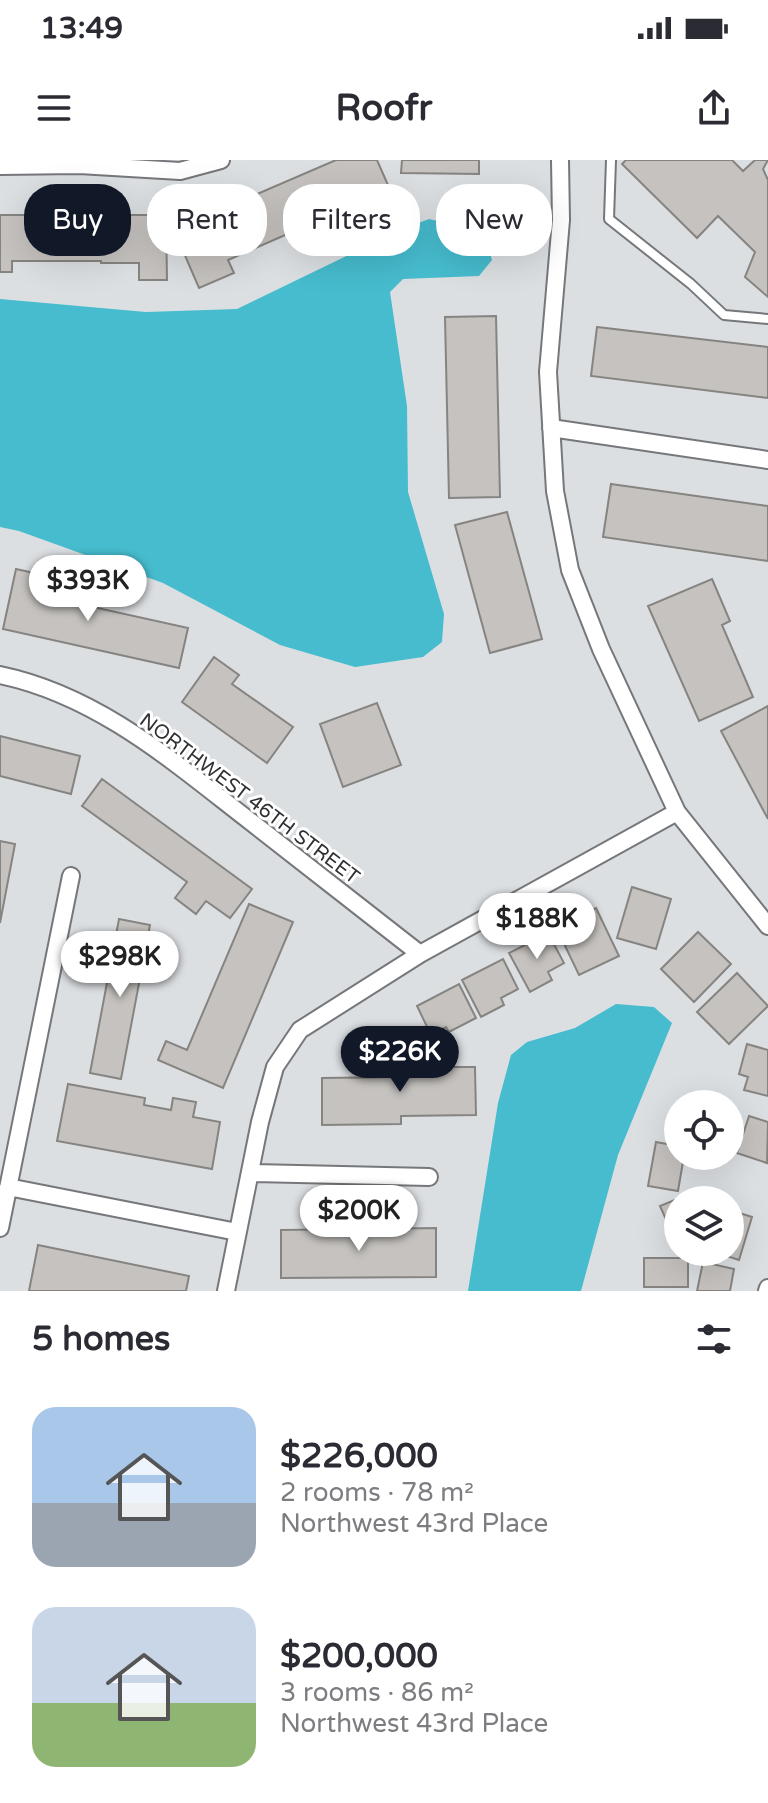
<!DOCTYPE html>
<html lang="en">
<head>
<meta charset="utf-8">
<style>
  body { margin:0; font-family:"Varela Round",sans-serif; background:#f7f7f7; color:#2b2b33; height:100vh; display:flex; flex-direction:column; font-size:30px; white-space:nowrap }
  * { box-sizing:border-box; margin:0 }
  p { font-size:26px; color:#7c7c81 }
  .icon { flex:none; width:44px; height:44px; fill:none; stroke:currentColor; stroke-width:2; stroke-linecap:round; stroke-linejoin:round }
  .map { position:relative; height:1131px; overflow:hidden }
  .drawer { display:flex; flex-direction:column; background:#fff; flex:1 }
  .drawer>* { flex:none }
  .guide { position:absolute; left:24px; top:24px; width:720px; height:72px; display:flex; gap:16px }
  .buttons { position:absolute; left:664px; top:930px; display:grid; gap:16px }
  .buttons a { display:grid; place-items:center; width:80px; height:80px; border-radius:50%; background:#fff; box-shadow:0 8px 32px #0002; font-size:40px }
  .price { position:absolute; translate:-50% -68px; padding:0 18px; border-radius:28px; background:#fff; color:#222; font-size:26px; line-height:52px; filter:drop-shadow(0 2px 4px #0008) }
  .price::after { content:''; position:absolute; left:50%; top:48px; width:24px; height:18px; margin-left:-12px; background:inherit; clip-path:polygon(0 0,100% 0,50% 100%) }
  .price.active { background:#111827; color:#fff }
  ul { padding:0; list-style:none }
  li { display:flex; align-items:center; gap:24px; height:200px; padding:0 32px }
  li span { display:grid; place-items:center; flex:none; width:224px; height:160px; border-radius:24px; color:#555 }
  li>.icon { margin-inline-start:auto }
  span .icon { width:96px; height:96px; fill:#fffc; stroke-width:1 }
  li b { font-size:34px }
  h2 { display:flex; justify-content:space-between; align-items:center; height:96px; padding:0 32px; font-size:34px }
  .tag { padding:0 28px; border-radius:32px; background:#fff; box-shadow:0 8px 32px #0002; font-size:28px; line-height:72px }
  .tag.active { background:#111827; color:#fff }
  .status { display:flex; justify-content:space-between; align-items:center; height:56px; padding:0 40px; background:#fff; direction:ltr }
  .status svg { height:22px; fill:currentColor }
  header { display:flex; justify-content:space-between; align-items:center; height:104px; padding:0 32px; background:#fff; font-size:36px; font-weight:700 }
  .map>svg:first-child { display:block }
</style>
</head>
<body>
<div class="status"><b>13:49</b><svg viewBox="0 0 49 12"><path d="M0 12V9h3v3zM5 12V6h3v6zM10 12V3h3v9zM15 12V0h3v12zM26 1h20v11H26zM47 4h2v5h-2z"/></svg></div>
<header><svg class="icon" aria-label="menu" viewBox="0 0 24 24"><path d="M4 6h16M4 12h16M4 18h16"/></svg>Roofr<svg class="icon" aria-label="share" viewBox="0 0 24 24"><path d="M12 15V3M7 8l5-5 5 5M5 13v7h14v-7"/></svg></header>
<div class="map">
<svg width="768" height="1131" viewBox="0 0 768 1131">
  <rect width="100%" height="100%" fill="#dcdfe2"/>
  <path fill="#46bcce" d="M429 59C459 67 484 65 492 100L479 116 403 119 390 132 407 246 408 332 444 454 442 482 423 497 355 507 280 485 163 423 19 371 0 367V139L146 152 237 149 400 70Z
    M616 844 654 847 672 863 618 995 581 1131H468L498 943 511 895 527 882 575 868Z"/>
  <path fill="#c5c2bf" stroke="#868481" stroke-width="2" d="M336 0H377L388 25 340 46 335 36 316 44 322 59 228 100 234 113 199 128 174 70Z
    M402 0H479V14L401 13Z
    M626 0H732L743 11 755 0H768L763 9 768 20V137L745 117 755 92 718 56 697 78 622 4Z
    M0 55H166L167 120H139V103H101V101H12V112H0Z
    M496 156 500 337 449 338 445 157Z
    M597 167 768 187V238L591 216Z
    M611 324 768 346V401L603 377Z
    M507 352 542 479 490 493 455 365Z
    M16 409 70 421 66 441 188 468 179 508 3 469Z
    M712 419 730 461 722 465 753 537 699 561 648 446Z
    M214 497 239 515 232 524 293 567 267 603 182 542Z
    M377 543 401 605 343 627 320 564Z
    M768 546V659L721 571Z
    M0 576 80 596 71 634 0 616Z
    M102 619 252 729 230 758 206 741 196 754 175 738 187 722 82 646Z
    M0 681 15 684 0 763Z
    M632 727 671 739 656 789 617 778Z
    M249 744 293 762 223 928 158 900 166 881 187 890Z
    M596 748 619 796 579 815 556 767Z
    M119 759 150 765 121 919 90 913Z
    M698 772 731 804 694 842 661 809Z
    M548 773 564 803 548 812 552 820 530 832 509 793Z
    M503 799 518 829 501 838 504 845 481 857 462 820Z
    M737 813 768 846 729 884 697 852Z
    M459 824 476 858 449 872 446 867 431 875 417 846Z
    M747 884 768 890V936L744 930 748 917 739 914Z
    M423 891V907H475L476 955 401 956V964L322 965V918L398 917V892Z
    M68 924 145 938 144 945 171 950 173 938 196 942 193 957 220 962 212 1009 57 981Z
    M730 948 737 949 730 993Z
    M749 956 768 962 767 1003 737 993Z
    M656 982 678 986V996H684L678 1031 648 1026Z
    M689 1034 692 1040H678L677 1084 660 1046Z
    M730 1050 752 1057 739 1100 714 1092H730Z
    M436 1068V1117L281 1118V1070Z
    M38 1085 189 1116 186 1131H29Z
    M644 1098H688V1127H644Z
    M703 1102 734 1109 730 1131H697Z"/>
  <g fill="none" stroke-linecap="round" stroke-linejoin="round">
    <defs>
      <path id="lane" d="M611 0 609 59 691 124 724 155 768 159"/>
      <path id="street" d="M560 0 561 60 548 212 555 331 570 410 601 489 677 652 768 766
        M0 6 79 5 180 11 221 0
        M551 268 768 300
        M0 515C96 535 170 599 246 658 304 703 362 749 420 794
        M251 1013 429 1017
        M8 1027 237 1072
        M0 1068 71 716
        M226 1131 260 962 275 907 300 870 420 794 677 652
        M767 1131 768 1128"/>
    </defs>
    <use href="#lane" stroke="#75777a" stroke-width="12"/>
    <use href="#street" stroke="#75777a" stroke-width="20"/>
    <use href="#lane" stroke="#fff" stroke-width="8"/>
    <use href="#street" stroke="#fff" stroke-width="16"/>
  </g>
  <g text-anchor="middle" stroke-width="6" stroke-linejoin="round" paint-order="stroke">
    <g font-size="20" fill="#303133" stroke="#fff">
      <text transform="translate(250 638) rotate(37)" y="7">NORTHWEST 46TH STREET</text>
    </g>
  </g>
</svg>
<div class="buttons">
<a><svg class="icon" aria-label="locate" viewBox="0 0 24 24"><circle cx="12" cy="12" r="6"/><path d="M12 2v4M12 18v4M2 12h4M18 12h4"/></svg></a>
<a><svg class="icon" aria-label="layers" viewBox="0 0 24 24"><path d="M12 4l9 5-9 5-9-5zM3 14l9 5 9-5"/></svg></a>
</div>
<b class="price" style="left:88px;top:463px">$393K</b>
<b class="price" style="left:537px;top:801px">$188K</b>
<b class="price" style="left:120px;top:839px">$298K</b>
<b class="price active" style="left:400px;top:934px">$226K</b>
<b class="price" style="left:359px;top:1093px">$200K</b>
<div class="guide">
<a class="tag active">Buy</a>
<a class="tag">Rent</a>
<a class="tag">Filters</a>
<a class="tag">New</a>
</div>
</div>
<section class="drawer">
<h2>5 homes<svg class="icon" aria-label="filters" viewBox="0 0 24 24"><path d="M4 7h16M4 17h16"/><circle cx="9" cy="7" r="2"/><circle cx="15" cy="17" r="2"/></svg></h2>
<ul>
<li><span style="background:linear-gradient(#a9c7e8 60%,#9aa5b1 0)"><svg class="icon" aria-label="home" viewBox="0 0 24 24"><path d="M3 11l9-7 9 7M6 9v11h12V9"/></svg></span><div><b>$226,000</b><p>2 rooms · 78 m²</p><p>Northwest 43rd Place</p></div></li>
<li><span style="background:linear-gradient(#c9d6e8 60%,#8fb573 0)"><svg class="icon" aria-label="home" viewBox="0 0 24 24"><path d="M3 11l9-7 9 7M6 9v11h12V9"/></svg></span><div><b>$200,000</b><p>3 rooms · 86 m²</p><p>Northwest 43rd Place</p></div></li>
</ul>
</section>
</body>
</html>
